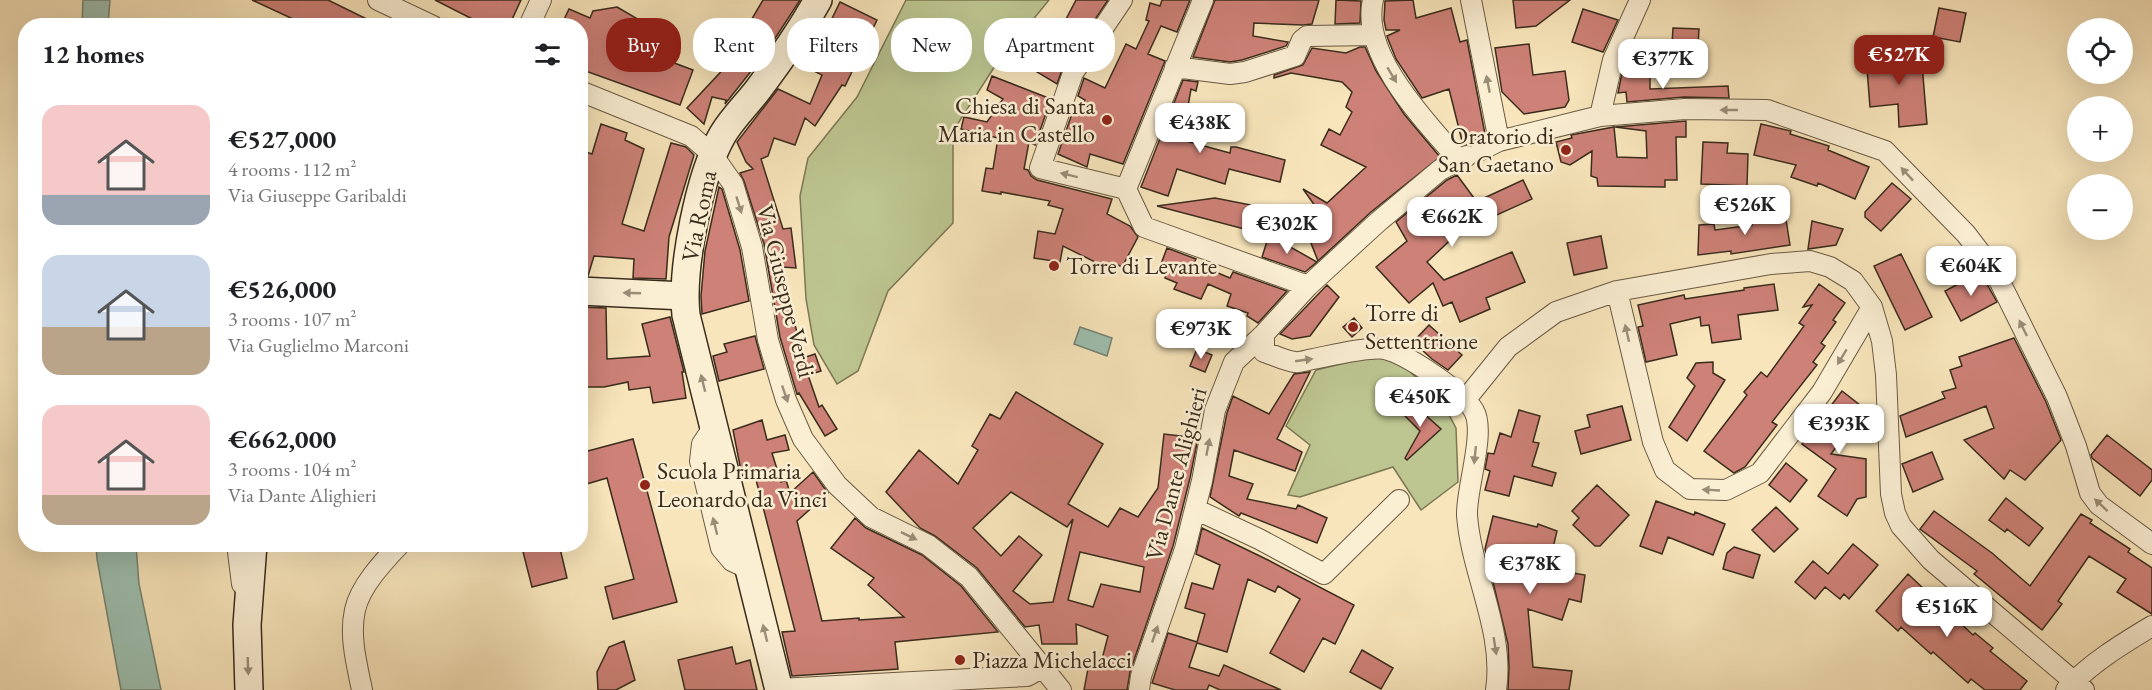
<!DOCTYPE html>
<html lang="en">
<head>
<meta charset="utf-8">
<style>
  body { margin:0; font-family:"EB Garamond",serif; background:#f6f6f6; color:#202124; height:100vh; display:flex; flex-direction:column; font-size:22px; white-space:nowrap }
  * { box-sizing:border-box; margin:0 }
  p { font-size:20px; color:#757577 }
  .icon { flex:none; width:33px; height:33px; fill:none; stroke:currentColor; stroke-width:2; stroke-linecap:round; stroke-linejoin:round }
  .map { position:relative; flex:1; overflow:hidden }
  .details { position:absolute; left:18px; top:18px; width:570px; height:534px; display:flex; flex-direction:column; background:#fff; border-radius:24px; box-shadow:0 6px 24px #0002 }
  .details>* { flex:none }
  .hud { position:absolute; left:606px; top:18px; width:570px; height:54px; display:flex; gap:12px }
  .controls { position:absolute; left:2067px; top:18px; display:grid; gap:12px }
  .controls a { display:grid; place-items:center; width:66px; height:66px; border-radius:50%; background:#fff; box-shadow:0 6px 24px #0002; font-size:30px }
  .price { position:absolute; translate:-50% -51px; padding:0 14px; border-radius:12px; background:#fff; color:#222; font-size:20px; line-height:39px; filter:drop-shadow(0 2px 3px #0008) }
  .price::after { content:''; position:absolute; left:50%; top:36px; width:18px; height:14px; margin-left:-9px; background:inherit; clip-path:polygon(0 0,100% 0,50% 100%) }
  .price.selected { background:#8f2418; color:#fff }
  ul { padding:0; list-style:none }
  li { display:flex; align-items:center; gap:18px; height:150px; padding:0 24px }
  li span { display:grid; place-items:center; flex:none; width:168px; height:120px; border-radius:18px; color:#555 }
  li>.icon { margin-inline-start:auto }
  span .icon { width:72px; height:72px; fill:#fffc; stroke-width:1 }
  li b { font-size:26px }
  h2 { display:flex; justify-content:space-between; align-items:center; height:72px; padding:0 24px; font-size:26px }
  .tag { padding:0 21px; border-radius:24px; background:#fff; box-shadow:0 6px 24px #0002; font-size:21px; line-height:54px }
  .tag.selected { background:#8f2418; color:#fff }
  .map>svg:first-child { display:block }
</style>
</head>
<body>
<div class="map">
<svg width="2152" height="690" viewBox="0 0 2152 690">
  <rect width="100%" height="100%" fill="#f8e5bb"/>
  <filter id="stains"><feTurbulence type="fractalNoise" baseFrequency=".00333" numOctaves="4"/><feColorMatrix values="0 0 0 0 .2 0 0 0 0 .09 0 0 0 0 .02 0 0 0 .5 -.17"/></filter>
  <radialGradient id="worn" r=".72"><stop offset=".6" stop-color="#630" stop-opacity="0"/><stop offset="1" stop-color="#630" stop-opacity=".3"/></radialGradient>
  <path fill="#bdc590" stroke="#7c7856" stroke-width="1.5" d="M906 0H1049L995 66 953 131V223L888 291 858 371 837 384 814 345 806 299 800 196 808 158 857 97Z
    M1378 355 1407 369 1441 400 1456 428 1458 482 1421 510 1393 467 1300 497 1288 495 1310 445 1286 426 1316 370Z"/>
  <path fill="#9dbfaf" stroke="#758475" stroke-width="1.5" d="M83 0H110L108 25H82Z
    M1080 327 1112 338 1107 356 1074 344Z
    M96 545H136L139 584 161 690H121L97 559Z"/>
  <path fill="#cd8177" stroke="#3a2c1d" stroke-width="1.5" fill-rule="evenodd" d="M252 0H328L381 26H308Z
    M435 0H521L509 26H486Z
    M763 0H800L770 46 766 44 753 62 756 65 725 104 726 100 712 97 704 124 687 108 730 62 714 51 728 32 740 39Z
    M1076 0H1108L1063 67 1057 84 1012 57 1020 44 1041 56 1065 21Z
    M1162 0H1190L1177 32 1161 26 1148 54 1165 61 1123 164 1090 154 1087 167 1058 154 1074 108 1080 110 1085 100 1078 96 1084 78 1105 88 1126 44 1136 49 1149 21 1146 20 1150 3 1160 6Z
    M1215 0H1319L1312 24 1303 25 1254 23 1253 36 1288 42 1286 46 1242 60 1230 62 1193 57Z
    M1336 0 1361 1 1360 23 1335 24Z
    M1413 0 1416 18 1451 8 1460 42 1467 40 1485 134 1475 140 1470 145H1463L1449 89 1422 98 1396 59 1388 39 1387 36 1400 30H1386L1384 20 1385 1Z
    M1513 0H1570L1536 26 1516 28Z
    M840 2 877 20 845 86 842 85 815 126 805 118 795 145 774 138 768 156 761 159 783 229 791 228 796 268 782 267 785 283 803 358 815 354 821 371 808 375 819 407 822 405 837 429 825 436 799 393 797 394 780 337 764 244 744 181 740 173 753 169 746 162 737 142 778 89 810 104 822 75 808 68Z
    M617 7 636 18 626 45 693 70 680 105 580 69V26H561L569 9 590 18 593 11Z
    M1939 8 1966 13 1960 42 1933 37Z
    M1583 9 1618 20 1603 52 1572 42Z
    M1673 28 1699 29 1697 61 1671 59Z
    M1529 44 1533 75 1565 71 1569 100 1565 107 1524 114 1502 92 1495 48Z
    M1360 47H1365L1376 71 1404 114 1440 157 1371 212 1318 261 1309 238 1328 224 1303 189 1327 203 1366 167 1321 145 1329 129 1340 135 1352 112 1346 107 1352 92 1342 82 1291 73 1274 78V75L1303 65 1312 48 1346 53Z
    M1921 52 1927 124 1899 127 1898 104 1870 107 1866 56Z
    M1650 72V89L1728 86 1729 98 1684 97 1627 102 1626 92 1618 93 1622 73Z
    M992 76 1051 99 1035 145 1029 142 1024 169 1028 170 1031 176 1037 180 1112 199 1107 214 1130 226 1138 237 1122 267 1114 263 1111 270 1063 246 1060 262 1034 258 1038 231 1055 234 1063 209 1048 205 1050 201 1001 192V194L982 191 986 168 993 169 998 138 961 129 964 117 987 122 1003 99 987 90Z
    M1183 80 1198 82 1196 91 1191 89 1182 140 1230 153 1231 147H1236L1285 160 1280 182 1229 169 1225 184 1177 169 1168 196 1141 187Z
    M1686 121V137H1676L1677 180H1665V187L1598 186 1597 178 1591 176 1592 151 1570 165 1561 162 1556 142 1572 138 1571 135 1614 127 1617 157 1647 158 1646 131 1615 127Z
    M601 124 627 133 625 140 644 149 622 224 644 231 671 143 686 147 694 155 669 237 666 279 633 278 634 259 594 256 588 276 580 275V150L592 154Z
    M1761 124 1791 131 1790 134 1829 146 1828 150 1869 167 1855 199 1818 183 1817 186 1791 177 1796 165 1754 155Z
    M1703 142 1728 143 1727 153 1748 154 1747 186 1701 184Z
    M1457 175 1488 217 1482 199 1523 180 1532 199 1459 232 1427 262 1444 280 1512 252 1525 282 1486 298 1490 309 1460 322 1452 302 1443 306 1433 283 1409 303 1376 267 1407 241 1396 222 1447 180Z
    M1892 183 1911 199 1881 231 1865 217V212Z
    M719 187 722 189 740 250 749 301 702 314 701 296 705 251Z
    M1215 198 1261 207 1257 223 1248 230 1157 206Z
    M1785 213 1790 245 1731 254V251L1698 255 1699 225 1714 224 1715 230 1752 225 1751 218Z
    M1812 221 1843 229 1836 245 1808 249Z
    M1269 235 1317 262 1305 272 1262 257Z
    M1601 236 1607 268 1574 275 1567 243Z
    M1167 248 1196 259 1194 263 1230 278 1233 272 1287 291 1258 323 1247 316 1248 313 1227 306 1231 294 1208 284 1201 299 1174 289 1177 283 1165 278 1167 267 1161 264Z
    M1901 254 1932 317 1905 330 1874 266Z
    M1980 272 1997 302 1961 321 1945 291Z
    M1774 284 1778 310 1738 315 1741 339 1712 343 1709 325 1701 326 1700 317 1670 324 1677 355 1646 362 1638 327 1643 326 1638 305 1684 295 1685 299 1744 290V288Z
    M1819 284 1845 303 1833 320 1836 322 1821 343 1825 346 1813 362 1817 365 1772 422 1777 425 1745 467 1734 473 1704 451 1747 395 1744 392 1761 372 1767 377 1804 326 1799 323 1812 305 1803 307Z
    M1327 285 1339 297 1310 336 1292 339 1280 334Z
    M580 307 606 308 607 359 650 356 642 324 670 317 684 372H682L686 398 653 403 650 387 629 390 628 382 604 387H580Z
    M1354 318 1362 328 1352 337 1343 327Z
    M1429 325 1462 355 1448 370 1432 359 1413 342Z
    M755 336 764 369 719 381 713 356 727 352 724 344Z
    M2014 338 2046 402 2061 440 2025 480 2010 470 2004 479 1964 440 1994 428 1986 406 1906 437 1900 416 1945 398 1942 392 1956 388 1950 370 1962 366 1959 357Z
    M1197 349 1212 355 1205 372 1190 366Z
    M1713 362V373L1725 380 1687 441 1669 427 1695 386 1687 378 1696 363Z
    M1310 372 1277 439 1302 452 1295 471 1234 450 1229 476 1253 484 1247 499 1296 509 1298 505 1327 518 1317 543 1241 513 1239 516 1210 497 1227 413 1233 396 1269 414 1294 374Z
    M1842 391 1865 409 1831 454 1866 459V497L1857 499 1847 516 1818 496 1836 469 1802 444Z
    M1016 392 1103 444 1068 504 1108 527 1120 508 1138 517 1158 488 1164 434 1198 438 1190 478 1173 546 1130 672 1127 690H1084L1090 658 1101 663 1108 636 1076 624 1077 644H1042L1039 625 1025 627 977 568 935 536 920 528 886 492 919 450 958 484 978 450 972 446 990 414 1000 419ZM1011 492 1067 527 1073 519 1053 602 1030 604 1013 591 1042 555 1019 536 1001 556 973 528ZM1080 552 1144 567 1140 592 1101 584 1093 607 1068 600Z
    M1411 402 1441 429 1407 460 1405 458 1420 431 1403 414Z
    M1622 406 1631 440 1581 454 1575 431 1590 427 1587 415Z
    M1519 410 1540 416 1533 442 1539 443 1532 466 1556 473 1552 486 1514 476 1509 496 1485 490 1490 471 1485 469 1488 453 1494 454 1500 433 1511 437Z
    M762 420 767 440 785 435 789 450 772 453 781 482 786 480 790 493 813 472 828 493 797 521 822 621 859 618V620L904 617 868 585 874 578 831 548 855 518 866 528 922 555 961 586 998 632 895 642 898 669 792 676 782 632 795 631 754 472 742 476 733 430Z
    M2107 435 2152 470V480L2140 496 2092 458 2091 455Z
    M633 439 677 602 613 619 605 587 634 579 607 478 580 486V453Z
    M1932 452 1943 479 1913 492 1902 464Z
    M1786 463 1807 480 1790 502 1769 485Z
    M1597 485 1629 515 1600 546H1595L1573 525 1579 518 1572 511Z
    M2006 498 2043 528 2029 546 2007 529 2005 532 1989 520Z
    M1656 501 1694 515 1695 512 1725 524 1713 555 1668 537 1662 554 1640 546Z
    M1776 507 1798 529 1774 552 1752 530Z
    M1934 511 1992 553 2030 586 2081 514 2092 520 2090 523 2130 549 2128 552 2152 568V614L2117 592 2126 579 2089 556 2058 601 2062 604 2042 630 1974 574 1977 571 1920 529Z
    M1493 516 1537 527 1538 524 1557 531 1552 552 1571 559 1567 572 1585 575 1581 602 1569 599 1562 620 1528 609 1533 667 1572 671 1569 690H1508L1509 667 1508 644 1485 549Z
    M1202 528 1268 560 1354 605 1335 644 1323 638 1304 672 1270 653 1300 599 1278 586 1275 592 1248 579 1227 652 1197 643 1189 667 1219 676 1224 665 1281 690H1220L1209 685 1207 690H1175L1152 683 1168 633 1197 642 1205 614 1185 608 1192 583 1213 589 1220 565 1196 554Z
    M521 544H559L567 578 532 587Z
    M1853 544 1878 565 1849 599 1844 594 1840 599 1825 587 1815 599 1795 582 1813 561 1828 574Z
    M1734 547 1760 555 1753 578 1723 569 1727 553Z
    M1908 574 1973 635 1975 633 1993 648 1990 651 2027 681 2020 690H1985L1971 679 1968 683 1933 652 1931 654 1901 627 1898 631 1876 611Z
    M624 641 635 680 616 690H598L597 672 609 647Z
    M732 647 736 664 750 660 757 690H685L678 660Z
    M1362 650 1393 668 1381 689 1350 672Z"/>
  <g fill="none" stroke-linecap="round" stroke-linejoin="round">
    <defs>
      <path id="minor" d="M378 0 433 26
        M1122 0 1073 73 1040 168 1126 189
        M1373 0C1360 55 1426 122 1459 160
        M1471 0 1499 141
        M529 26 541 0
        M1175 67 1230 74 1245 72 1295 56 1302 40 1307 36 1374 35
        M580 91 691 136 712 154 733 184 752 247 768 340 786 400 803 439 837 485 871 517 928 545 969 577 1061 690
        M1600 116 1613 60 1640 0
        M1481 150 1499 141 1600 116 1685 109 1767 110 1885 151 1966 234 1995 272 2057 397 2076 446 2090 493 2099 505 2152 544
        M1126 189 1144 227 1308 286
        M1126 189 1203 0
        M1617 291 1653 442 1665 470 1690 489 1726 490 1760 473 1822 392 1872 307
        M1264 334V352C1274 355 1285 361 1295 362 1300 363 1307 360 1313 359 1329 356 1370 346 1385 349 1406 354 1464 392 1474 411 1486 432 1466 489 1467 515 1471 573 1505 631 1496 690
        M1466 399 1508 347 1556 312 1617 291 1771 264 1810 261 1830 267 1853 281 1872 307 1882 341 1886 375 1891 494 1895 513 1901 526 1931 560 2084 690
        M714 426 702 444 700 461 721 548 732 561 749 569
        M1195 509 1259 539 1324 574 1399 500
        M237 544 242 584
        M779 689 1027 676 1042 668
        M362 690C357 665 349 636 355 610 360 586 384 561 400 544
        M1139 690 1141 676 1185 549 1202 481 1215 410 1234 362 1264 334 1308 286 1379 221 1440 170 1467 156
        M2066 690C2089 664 2122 644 2152 626"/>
      <path id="secondary" d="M580 291 684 296
        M249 690 247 625 253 544
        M779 690 686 315C681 269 699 175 723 134 732 119 746 105 757 91 779 62 800 32 818 0"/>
    </defs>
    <use href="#minor" stroke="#6a5a44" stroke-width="22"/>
    <use href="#secondary" stroke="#3a2c1d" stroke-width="30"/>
    <use href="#minor" stroke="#faeed3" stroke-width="20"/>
    <use href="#secondary" stroke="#faeed3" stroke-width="27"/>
  </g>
  <defs><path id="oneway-solid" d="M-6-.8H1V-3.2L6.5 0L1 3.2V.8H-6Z" transform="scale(1.5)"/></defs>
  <g fill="#9a8d78">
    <use href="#oneway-solid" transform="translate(1392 75) rotate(59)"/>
    <use href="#oneway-solid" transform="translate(1488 84) rotate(-101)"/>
    <use href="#oneway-solid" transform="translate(1729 110) rotate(-180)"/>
    <use href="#oneway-solid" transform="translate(1907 174) rotate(-133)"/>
    <use href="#oneway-solid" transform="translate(1069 175) rotate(-166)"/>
    <use href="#oneway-solid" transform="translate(739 205) rotate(73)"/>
    <use href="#oneway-solid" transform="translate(632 293) rotate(-178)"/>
    <use href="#oneway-solid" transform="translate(2023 328) rotate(-116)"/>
    <use href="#oneway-solid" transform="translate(1627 333) rotate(-103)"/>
    <use href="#oneway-solid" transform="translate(1842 357) rotate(121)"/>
    <use href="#oneway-solid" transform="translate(1304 360) rotate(-8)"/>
    <use href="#oneway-solid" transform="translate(703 383) rotate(-104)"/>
    <use href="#oneway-solid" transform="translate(785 394) rotate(71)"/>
    <use href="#oneway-solid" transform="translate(1208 447) rotate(-79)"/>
    <use href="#oneway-solid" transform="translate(1475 455) rotate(96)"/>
    <use href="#oneway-solid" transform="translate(1711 490) rotate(-177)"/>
    <use href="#oneway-solid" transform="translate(2101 505) rotate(-137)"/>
    <use href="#oneway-solid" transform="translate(715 526) rotate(-104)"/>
    <use href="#oneway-solid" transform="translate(909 536) rotate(26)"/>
    <use href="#oneway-solid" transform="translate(765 633) rotate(-104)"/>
    <use href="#oneway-solid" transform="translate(1155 634) rotate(-71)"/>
    <use href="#oneway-solid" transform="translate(1495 646) rotate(81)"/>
    <use href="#oneway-solid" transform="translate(248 666) rotate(88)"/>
  </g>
  <g fill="#8f2418" stroke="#faeed3" stroke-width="2">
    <circle cx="1107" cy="120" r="6"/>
    <circle cx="1566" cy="150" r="6"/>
    <circle cx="1054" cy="266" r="6"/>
    <circle cx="1353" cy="327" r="6"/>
    <circle cx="645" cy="485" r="6"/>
    <circle cx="960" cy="660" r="6"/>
  </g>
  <g text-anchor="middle" stroke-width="5" stroke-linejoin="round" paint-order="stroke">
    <g font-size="24" fill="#3a2c1d" stroke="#faeed3" text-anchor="start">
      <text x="1095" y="114" text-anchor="end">Chiesa di Santa<tspan x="1095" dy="28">Maria in Castello</tspan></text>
      <text x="1554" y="144" text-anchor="end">Oratorio di<tspan x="1554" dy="28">San Gaetano</tspan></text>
      <text x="1066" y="274">Torre di Levante</text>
      <text x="1365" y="321">Torre di<tspan x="1365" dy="28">Settentrione</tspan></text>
      <text x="657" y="479">Scuola Primaria<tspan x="657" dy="28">Leonardo da Vinci</tspan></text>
      <text x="972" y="668">Piazza Michelacci</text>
    </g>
    <g font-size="24" fill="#3a2c1d" stroke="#faeed3">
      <text transform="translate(699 216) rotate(-78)" y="8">Via Roma</text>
      <text transform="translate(786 291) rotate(76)" y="8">Via Giuseppe Verdi</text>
      <text transform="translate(1176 474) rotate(-75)" y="8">Via Dante Alighieri</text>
    </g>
  </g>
  <rect width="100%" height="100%" filter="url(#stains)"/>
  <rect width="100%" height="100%" fill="url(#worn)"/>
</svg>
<div class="controls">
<a><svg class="icon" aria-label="locate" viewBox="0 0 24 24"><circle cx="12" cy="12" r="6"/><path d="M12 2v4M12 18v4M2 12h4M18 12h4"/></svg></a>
<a>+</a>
<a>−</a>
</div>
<b class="price selected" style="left:1899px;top:86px">€527K</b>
<b class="price" style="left:1663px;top:90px">€377K</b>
<b class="price" style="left:1200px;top:154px">€438K</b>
<b class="price" style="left:1745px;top:236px">€526K</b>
<b class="price" style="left:1452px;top:248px">€662K</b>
<b class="price" style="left:1287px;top:255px">€302K</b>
<b class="price" style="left:1971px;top:297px">€604K</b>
<b class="price" style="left:1201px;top:360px">€973K</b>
<b class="price" style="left:1420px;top:428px">€450K</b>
<b class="price" style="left:1839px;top:455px">€393K</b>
<b class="price" style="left:1530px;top:595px">€378K</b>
<b class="price" style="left:1947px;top:638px">€516K</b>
<div class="hud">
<a class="tag selected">Buy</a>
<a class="tag">Rent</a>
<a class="tag">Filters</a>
<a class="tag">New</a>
<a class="tag">Apartment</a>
</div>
<section class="details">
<h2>12 homes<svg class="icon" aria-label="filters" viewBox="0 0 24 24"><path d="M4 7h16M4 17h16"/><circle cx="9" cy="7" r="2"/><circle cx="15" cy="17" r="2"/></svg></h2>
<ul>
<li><span style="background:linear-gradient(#f6c9c9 75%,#9aa5b1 0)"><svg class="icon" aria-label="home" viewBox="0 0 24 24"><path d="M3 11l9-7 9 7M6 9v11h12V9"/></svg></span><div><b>€527,000</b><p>4 rooms · 112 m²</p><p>Via Giuseppe Garibaldi</p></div></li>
<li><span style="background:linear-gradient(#c9d6e8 60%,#b9a48a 0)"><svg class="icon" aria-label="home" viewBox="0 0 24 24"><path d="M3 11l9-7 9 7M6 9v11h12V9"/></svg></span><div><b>€526,000</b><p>3 rooms · 107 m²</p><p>Via Guglielmo Marconi</p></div></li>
<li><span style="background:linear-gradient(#f6c9c9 75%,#b9a48a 0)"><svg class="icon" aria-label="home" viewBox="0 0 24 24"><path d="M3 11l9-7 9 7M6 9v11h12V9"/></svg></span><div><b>€662,000</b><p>3 rooms · 104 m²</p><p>Via Dante Alighieri</p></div></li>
</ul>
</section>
</div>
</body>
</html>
